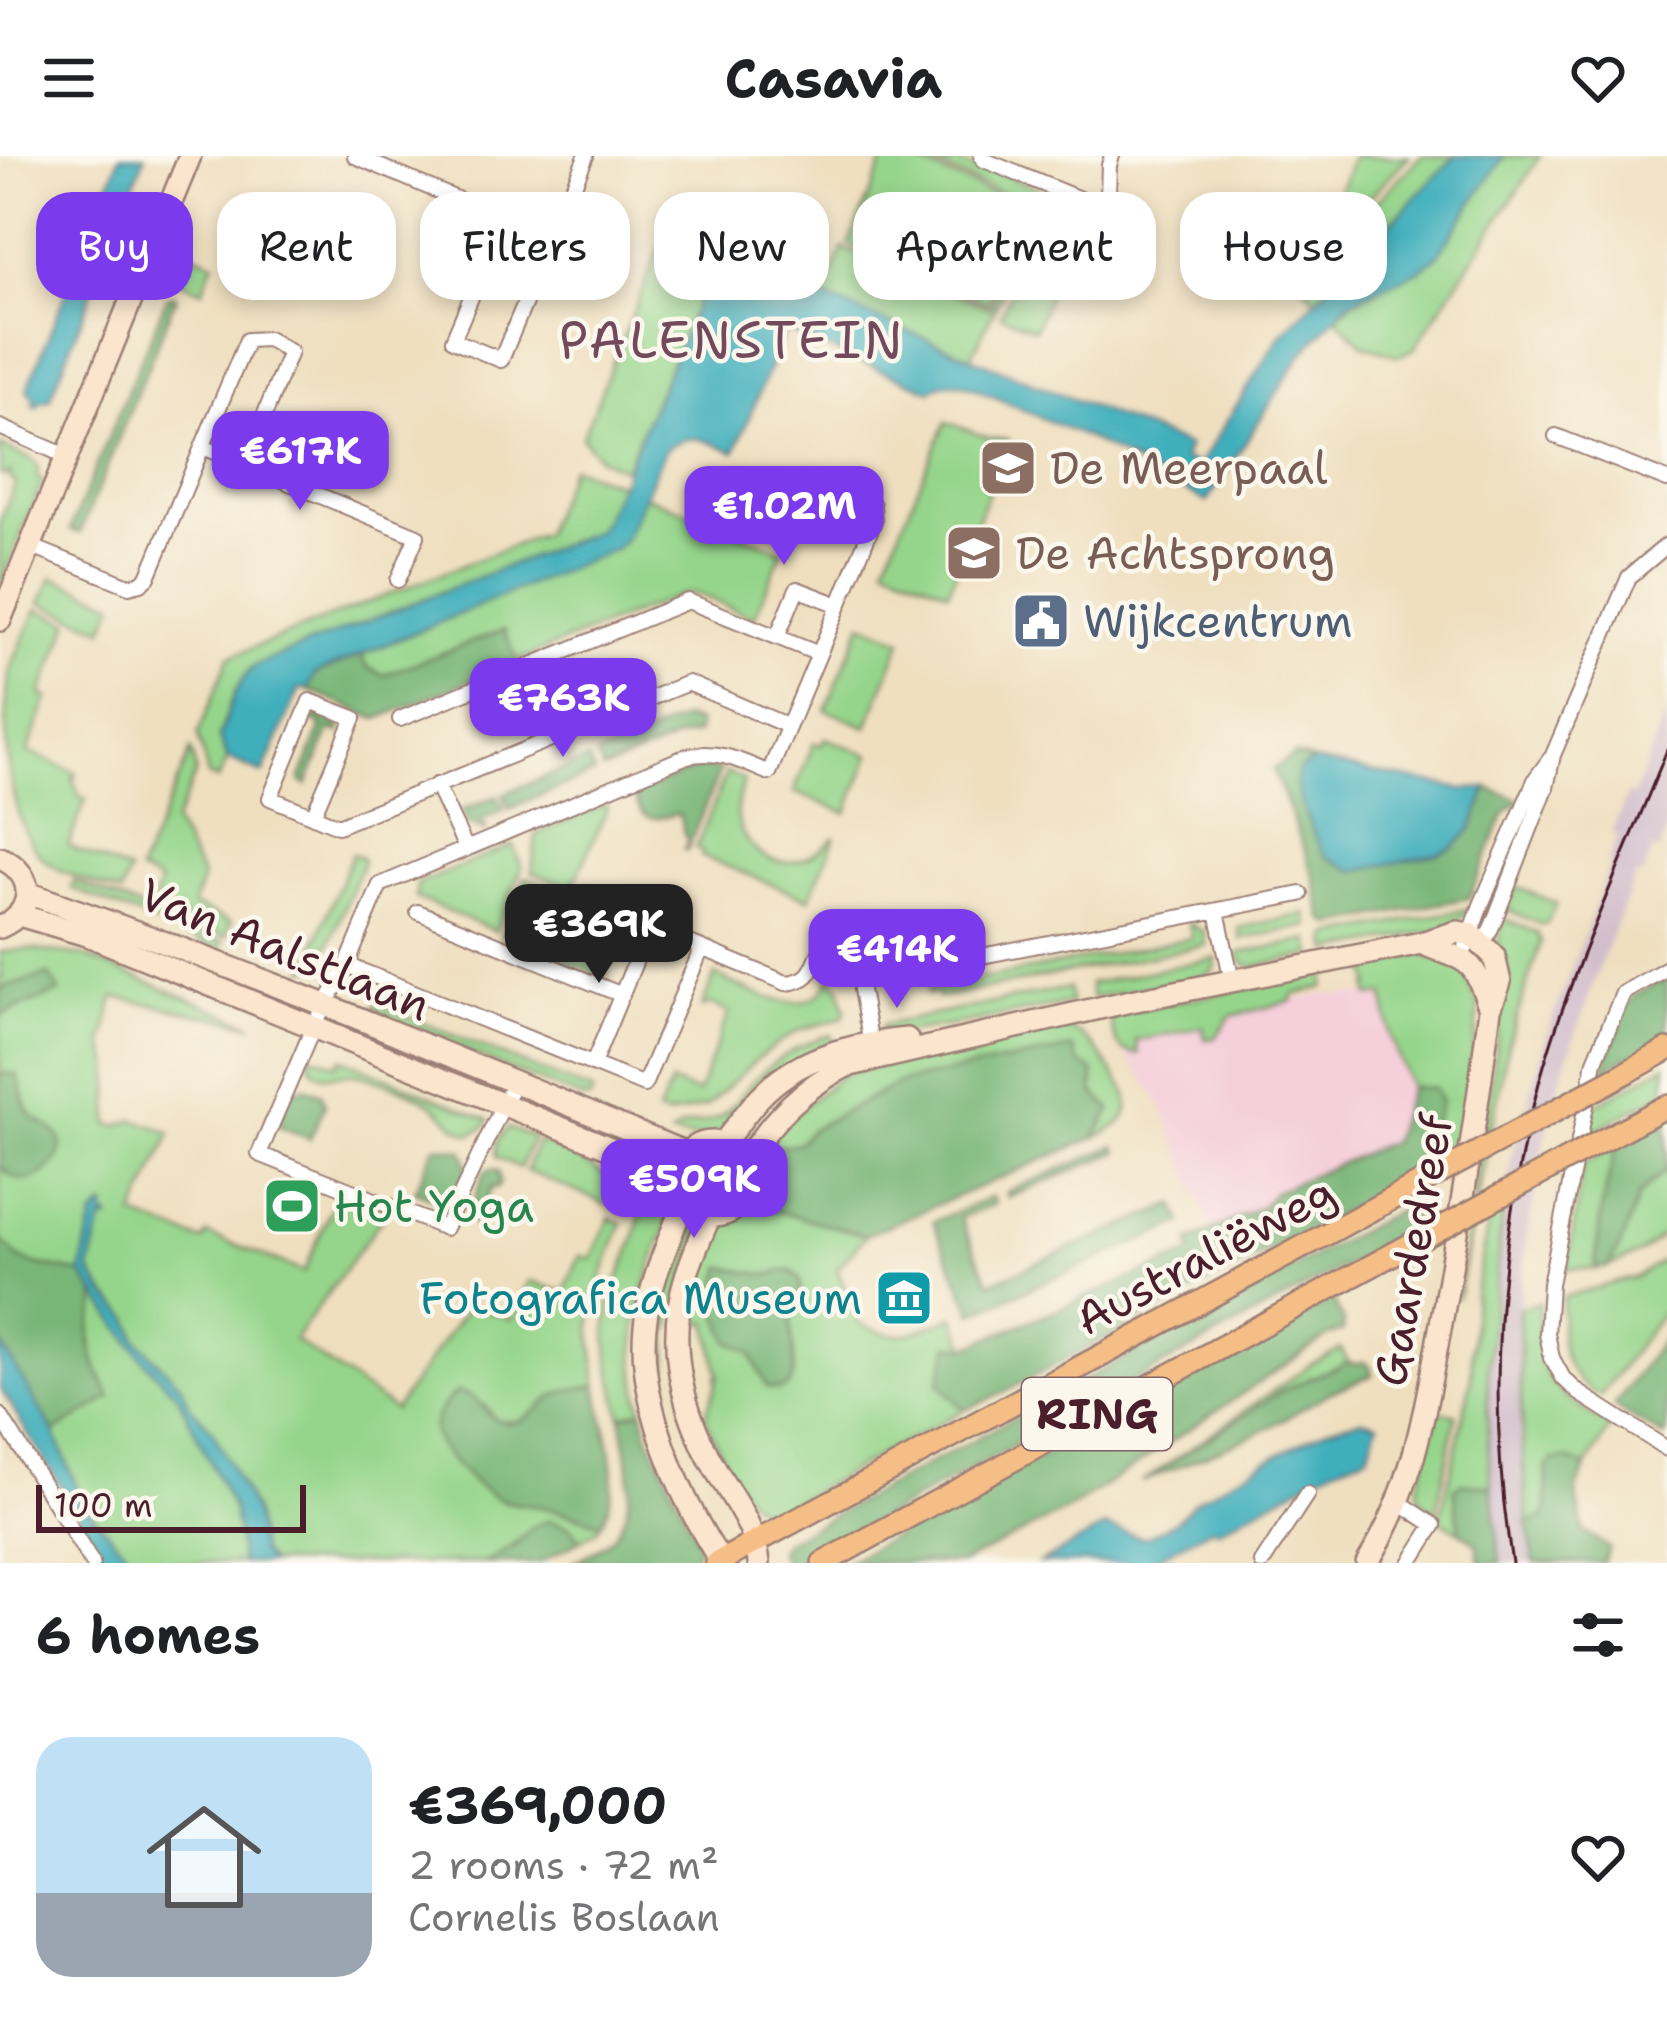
<!DOCTYPE html>
<html lang="en">
<head>
<meta charset="utf-8">
<style>
  body { margin:0; font-family:"Shantell Sans",sans-serif; background:#f2f2f2; color:#202124; height:100vh; display:flex; flex-direction:column; font-size:45px; white-space:nowrap }
  * { box-sizing:border-box; margin:0 }
  p { font-size:39px; color:#757577 }
  .icon { flex:none; width:66px; height:66px; fill:none; stroke:currentColor; stroke-width:2; stroke-linecap:round; stroke-linejoin:round }
  .map { position:relative; height:1407px; overflow:hidden }
  .side { display:flex; flex-direction:column; background:#fff; flex:1 }
  .side>* { flex:none }
  .top-card { position:absolute; left:36px; top:36px; width:1596px; height:108px; display:flex; gap:24px }
  .scale { position:absolute; left:36px; bottom:30px; width:270px; box-sizing:border-box; padding-left:12px; border:6px solid #4a1f2b; border-top:0; font-size:33px; line-height:42px; white-space:nowrap; color:#4a1f2b; -webkit-text-stroke:9px #fbf7ec; paint-order:stroke }
  .price { position:absolute; translate:-50% -102px; padding:0 27px; border-radius:24px; background:#7c3aed; color:#fff; font-size:39px; line-height:78px; filter:drop-shadow(0 3px 6px #0008) }
  .price::after { content:''; position:absolute; left:50%; top:72px; width:36px; height:27px; margin-left:-18px; background:inherit; clip-path:polygon(0 0,100% 0,50% 100%) }
  .price.selected { background:#222; color:#fff }
  ul { padding:0; list-style:none }
  li { display:flex; align-items:center; gap:36px; height:300px; padding:0 36px }
  li+li { border-top:3px solid #e0e0e0 }
  li span { display:grid; place-items:center; flex:none; width:336px; height:240px; border-radius:36px; color:#555 }
  li>.icon { margin-inline-start:auto }
  span .icon { width:144px; height:144px; fill:#fffc; stroke-width:1 }
  li b { font-size:51px }
  h2 { display:flex; justify-content:space-between; align-items:center; height:144px; padding:0 36px; font-size:51px }
  .pill { padding:0 42px; border-radius:36px; background:#fff; box-shadow:0 6px 18px #0003; font-size:42px; line-height:108px }
  .pill.selected { background:#7c3aed; color:#fff }
  header { display:flex; justify-content:space-between; align-items:center; height:156px; padding:0 36px; background:#fff; font-size:54px; font-weight:700 }
  .map>svg:first-child { display:block }
</style>
</head>
<body>
<header><svg class="icon" aria-label="menu" viewBox="0 0 24 24"><path d="M4 6h16M4 12h16M4 18h16"/></svg>Casavia<svg class="icon" aria-label="heart" viewBox="0 0 24 24"><path d="M12 20l-8-8c-3-5 5-10 8-4 3-6 11-1 8 4z"/></svg></header>
<div class="map">
<svg width="1667" height="1407" viewBox="0 0 1667 1407">
  <rect width="100%" height="100%" fill="#fbf7ec"/>
  <filter id="ink" filterUnits="userSpaceOnUse"><feTurbulence type="fractalNoise" baseFrequency=".00833" numOctaves="2"/><feDisplacementMap in="SourceGraphic" scale="24" xChannelSelector="R" yChannelSelector="G"/><feConvolveMatrix kernelMatrix="1 2 1 2 8 2 1 2 1" color-interpolation-filters="sRGB"/></filter>
  <filter id="wash" filterUnits="userSpaceOnUse"><feTurbulence type="fractalNoise" baseFrequency=".004" numOctaves="4" result="noise"/><feDisplacementMap in="SourceGraphic" scale="48" xChannelSelector="R" yChannelSelector="G"/><feGaussianBlur stdDeviation="2.7" result="paint"/><feColorMatrix in="noise" values="0 0 0 0 0 0 0 0 0 0 0 0 0 0 0 0 0 1.4 0 .05"/><feComposite in="paint" operator="in"/></filter>
  <g filter="url(#wash)">
    <rect width="100%" height="100%" fill="#efdfbf"/>
    <path fill="#f5cfda" d="M1325 838H1384L1390 879 1410 931 1392 985 1274 1036 1263 1050 1212 1075 1160 946 1113 882Z"/>
    <path fill="#d1bdcb" d="M1667 557V673L1658 695 1652 694 1642 720 1636 718 1598 814 1558 929 1541 1000 1527 1079 1519 1152 1523 1308 1529 1380 1534 1407H1500L1490 1314 1488 1233 1494 1126 1502 1055 1513 996 1550 869 1611 707 1608 706 1618 680 1612 676 1627 639 1633 640Z"/>
    <path fill="#95d58b" stroke="#707a5b" stroke-width="3" d="M886 0H902L1027 52 988 147 849 88Z
      M930 0 938 5 941 0 946 1 944 7 950 9 953 4 978 15 989 12 1046 36 1040 51 1043 53 971 201 752 112 700 139 625 313 601 303 582 282 674 57 830 122 843 92 990 152 1033 50 927 6Z
      M1353 0H1409L1317 95 1315 94Z
      M1421 0H1456L1316 143 1303 130 1311 112Z
      M1504 0H1540L1414 193 1398 200 1364 189 1336 162 1355 143 1422 113 1438 99Z
      M194 98 214 106 202 135 182 127Z
      M1030 99 1060 111 1035 173 1000 159Z
      M946 266 989 282 1010 284 948 435 885 409Z
      M0 290 31 303 38 310 37 322 43 325 0 430V365L16 327 9 321 11 316 4 319 0 318Z
      M571 311 620 328 602 368 597 375 258 508C235 523 229 556 219 581L228 603 218 624 208 620 198 578 229 501 543 378Z
      M644 339 782 395 754 462 697 438 685 437 517 505 504 475 398 516 384 519 367 511 361 499 615 393 624 385Z
      M52 421 115 447 104 473 41 447Z
      M37 453 70 466 41 538 48 542 28 596 76 617 73 625 80 641 86 643 68 690 129 716 121 738C98 728 63 720 44 703 6 669 0 561 11 514 17 493 29 473 37 453Z
      M862 467 902 484 867 571 826 554Z
      M825 582 870 599 847 657 794 636 814 587 822 589Z
      M191 594 196 617 174 667 203 722 193 749 231 766 226 781 152 750 160 726 139 716Z
      M727 616 744 624C742 633 737 643 737 652 736 687 769 716 803 703 815 699 826 689 836 680L809 743 701 700 702 695 696 692Z
      M606 649 607 653 572 732 532 716 536 678Z
      M513 689 522 712 495 775 416 742 417 728Z
      M352 698 360 700 363 706 320 811 305 813Z
      M526 721 569 740 565 754 622 776 604 821 502 779Z
      M74 725 223 786 220 794 71 732Z
      M1516 731 1556 747 1547 767 1542 769 1507 754Z
      M1474 752 1472 756 1436 775 1330 795 1328 783 1332 779Z
      M1306 758 1309 770 1241 783 1239 772Z
      M1504 763 1537 777 1541 785 1508 888 1457 1143 1490 933 1506 816 1498 791 1499 774Z
      M1189 767 1204 776 1206 789 938 842 937 837 928 839 927 834 1192 782Z
      M1310 784 1313 799 1252 811 1240 804 1239 797Z
      M28 793 84 800 253 869 114 841 104 887 111 913 109 968 118 970 134 963 171 977 134 1060 203 1085 207 1078 304 1116 338 1037 387 1055 294 1184 394 1254 469 1149 512 1163 529 1125 564 1136 580 1100 591 1103 610 1062 622 1067 592 1148 591 1173 597 1229 577 1233 543 1248 530 1261 514 1266 496 1264 484 1249 435 1280 442 1294 474 1327 502 1345 547 1352 601 1367 596 1375 581 1384C545 1336 517 1402 478 1407 457 1407 433 1407 412 1407 365 1407 317 1407 270 1407L261 1396 254 1356 212 1274 190 1250 182 1231 137 1184 130 1163 103 1135 90 1114 102 1064H108L104 1059 103 1051 93 1061 81 1117 34 1108 19 1103 0 1083V1010L12 1020C38 1016 51 1018 62 992L27 954 17 920 0 917V859L60 836 48 819 0 832V822L3 821 0 815V796Z
      M1423 798 1464 813 1479 852 1462 990 1415 1017 1425 986 1434 932 1410 931 1390 879 1384 838 1370 841 1368 830 1371 829 1367 809Z
      M1216 802 1215 813 1204 821 1092 842 1089 828Z
      M1321 818 1326 823 1324 831 1293 839 1292 845 1231 860 1215 882 1205 883 1203 871 1136 885 1139 898C1118 899 1113 883 1111 864L1118 857Z
      M715 819C747 833 810 871 830 822L840 831 845 856 842 862 800 874 780 886 758 902 707 950 667 960 658 957 671 927 698 937 729 856 710 848 702 851Z
      M1068 832 1071 847 967 867 892 878 881 872 882 869Z
      M376 848 593 936 590 943H583L372 857Z
      M1057 870C1091 874 1107 910 1126 936 1136 963 1115 973 1094 982L1111 954 1093 936 1086 912 1078 906 1073 893 901 926 812 973 799 987 759 1050 866 1079 837 1113 858 1167C903 1188 911 1178 954 1160L967 1191 940 1227 964 1254 778 1354C767 1355 759 1354 751 1346 732 1327 716 1285 705 1260L717 1226 716 1221 719 1220 708 1166 702 1167 690 1140 691 1126 716 1071 744 1053 754 1039 759 999 771 977 843 918Z
      M363 875 496 929 499 932 497 936 360 883Z
      M831 879 834 886 719 977 692 982 671 979C683 966 700 970 715 963 731 956 738 941 749 929 771 906 800 887 831 879Z
      M308 898 337 909 341 902 489 964 485 971 470 978C450 970 448 960 433 949 417 937 381 925 361 919 341 913 313 933 308 898Z
      M1666 909 1665 936 1586 979 1593 950Z
      M508 972 533 981 520 1012 497 1001C494 988 499 981 508 972Z
      M538 985 565 995 630 1035 625 1056 526 1015Z
      M1616 990 1601 1055 1595 1113H1567L1583 1009Z
      M697 1022a16 16 0 1 1 32 0a16 16 0 1 1-32 0Z
      M1667 1012V1075L1640 1097 1607 1111 1639 1039Z
      M655 1017 671 1034 674 1049C647 1126 622 1171 642 1254L621 1260C613 1222 600 1179 612 1140 617 1123 627 1106 633 1088 640 1064 645 1040 655 1017Z
      M1502 1055C1495 1146 1480 1238 1492 1330L1462 1327 1454 1332 1460 1376 1440 1364 1471 1224 1474 1140 1489 1063Z
      M686 1061 701 1067 667 1182 668 1212H665L662 1136Z
      M1667 1101V1151L1600 1240C1556 1215 1560 1185 1563 1141L1636 1121Z
      M92 1132 144 1205 178 1240 233 1354 241 1407H136L84 1349 54 1276 110 1241C99 1220 89 1198 91 1173 92 1158 96 1146 92 1132Z
      M1539 1146C1536 1223 1546 1231 1610 1271L1587 1310 1567 1303 1547 1310 1548 1355 1544 1361 1528 1368 1523 1308 1519 1152Z
      M1341 1193 1348 1206 1283 1234 1142 1326 1313 1207Z
      M1438 1255 1456 1259 1436 1356 1419 1343 1418 1329Z"/>
    <path fill="#78b677" stroke="#616a51" stroke-width="3" d="M174 139 176 141 80 377 70 374 167 141Z
      M504 474 517 505 377 563 308 534 315 518 361 499 367 511 384 519Z
      M319 559 339 567 340 577 330 573 307 629 300 625 322 569 312 564Z
      M684 562 698 567 697 578 682 581 603 614 596 600Z
      M1295 599 1314 605 1310 606 1296 629 1318 686 1471 674 1488 632 1520 644 1505 657 1469 742 1332 769 1323 763 1314 719 1273 613Z
      M588 603 595 617 509 653 503 638Z
      M700 611 720 614 687 694H684L688 685C681 676 684 667 678 658 653 664 641 667 634 638Z
      M497 640 504 654 482 664 486 675 468 668 461 655Z
      M49 819 60 836 0 859V832Z
      M1667 822V880L1603 914 1628 848 1635 839Z
      M1073 892 1078 906 1094 916 1093 936 1111 954 1094 982 866 1079 758 1050 767 1009 777 991 798 987 812 973 901 926Z
      M0 917 17 919C22 931 23 947 30 957 38 967 54 970 60 983 68 1001 42 1023 26 1024 16 1024 7 1016 0 1010Z
      M305 931 322 938 325 949 310 983 277 969 292 935Z
      M1410 931 1434 932 1441 946 1415 1017 1003 1237 964 1254 939 1227 950 1189 967 1191 1192 1097 1189 1086 1263 1050 1274 1036 1392 985Z
      M1667 962V1012L1639 1039 1619 1093 1607 1111 1595 1113 1601 1055 1616 990Z
      M435 990 462 994C475 1013 459 1032 451 1050L415 1035Z
      M1115 990 1118 996 1008 1042 1006 1036Z
      M491 1013 498 1015 500 1026 497 1032 492 1031 483 1050 488 1053 481 1067 475 1069 467 1061 485 1016Z
      M992 1041 995 1048 960 1062 990 1127 1175 1048 1183 1067 973 1157 933 1066Z
      M1418 1044 1411 1074 799 1407H784L779 1395 784 1386Z
      M0 1083 19 1103 34 1108 81 1117C109 1149 89 1153 90 1183 92 1205 101 1223 111 1241L54 1276 0 1187Z
      M723 1111C739 1113 755 1119 772 1118 779 1117 783 1113 791 1115 794 1116 796 1118 798 1121 806 1132 795 1147 792 1158 786 1179 812 1246 767 1231L750 1196 729 1185 713 1145Z
      M1333 1144 1343 1164V1175L1328 1180 1072 1352 962 1407H844Z
      M1667 1177V1276L1664 1281 1614 1250Z
      M1348 1206 1353 1208 1365 1206 1370 1210 1372 1219 1333 1235 1265 1274 1142 1326 1283 1234Z
      M597 1229C604 1275 626 1323 601 1367 583 1362 565 1355 546 1352 531 1348 513 1349 499 1343 480 1334 436 1297 434 1275 433 1260 445 1245 457 1236 485 1241 481 1256 497 1264 525 1276 538 1247 558 1238 570 1232 585 1231 597 1229Z
      M642 1254 649 1280 699 1389 693 1405 572 1407C583 1401 596 1395 605 1388 642 1357 628 1301 621 1260Z
      M1567 1303 1587 1310 1576 1334 1584 1376 1609 1392 1603 1407H1534L1528 1368 1544 1361 1547 1355V1310L1552 1305Z
      M1462 1327 1492 1330 1500 1407H1480L1477 1388 1460 1376 1454 1332Z
      M549 1364 568 1370 581 1384 539 1407H483L517 1388 533 1371Z"/>
    <path fill="#41afbc" stroke="#466774" stroke-width="3" d="M120 0H145L50 244 40 246 37 251 33 249 35 244 27 234Z
      M1456 0H1504L1438 99 1422 113 1350 146 1302 198 1207 346 1087 282 971 231C958 226 940 224 931 235L785 174 735 296C706 285 692 273 665 294L624 385 615 393 315 518 308 534 300 532 263 618 228 603 219 581C229 557 235 523 258 508L597 375 602 368 620 328 700 139C716 116 736 108 763 116L1188 290 1183 303 1199 309 1281 179Z
      M1314 605 1463 633 1488 632 1471 674 1453 692 1437 698 1354 715 1325 700C1317 684 1290 632 1298 617 1301 611 1308 608 1314 605Z
      M103 1051H106L104 1059 109 1060V1064H102L90 1115 103 1135 130 1163 137 1184 182 1231 190 1250 212 1274 254 1356 261 1396 270 1407H241L233 1353 178 1240 144 1205 81 1117 93 1061Z
      M0 1187 54 1276 84 1349 136 1407H107L0 1232Z
      M1361 1263 1378 1267 1368 1298 1334 1311 1218 1374 1212 1372 1147 1407H1040L1105 1371 1145 1382 1178 1364 1195 1345 1263 1306 1328 1272Z"/>
  </g>
  <g filter="url(#ink)">
    <g fill="none" stroke-linecap="round" stroke-linejoin="round">
      <defs>
        <path id="street" d="M355 0 551 83
          M981 0 984 4 1102 52
          M504 63 453 184 501 204 586 0
          M1071 132 1108 39 1109 9 1112 0
          M0 271 66 300
          M1556 280 1667 324
          M203 291 417 380 398 424
          M30 390 129 430 141 427 148 421 247 184 268 183 290 196 245 307
          M777 481 797 433 839 449
          M400 563 688 445 819 498 874 365 873 349
          M436 629 466 692
          M313 660 354 562 310 545 270 642 338 670 688 527 788 570
          M572 738 786 827C807 825 811 818 818 800L858 817 884 819 1301 738
          M1217 755 1232 825
          M418 756 622 839
          M1479 791 1483 789 1493 768 1546 632 1553 599 1629 421 1667 389
          M1462 802 1481 749 1536 622 1550 603
          M347 809 644 929 702 792
          M1667 812 1623 837 1595 905 1550 1128 1547 1178 1552 1202 1563 1222 1578 1236 1667 1293
          M858 817 872 894
          M593 908 650 770
          M514 926 445 1072 259 998 313 872 347 809 380 729 687 600C718 593 741 605 769 617L819 498
          M0 1259 92 1407
          M1399 1346 1434 1369 1410 1407
          M1262 1407 1307 1338"/>
        <path id="secondary" d="M0 464 190 0
          M0 702C36 717 36 756 0 771
          M27 737C250 814 468 907 686 997
          M19 759 90 780 642 1005 676 1022
          M1421 787C1470 808 1471 797 1490 853
          M676 1023a37 37 0 1 1 74 0a37 37 0 1 1-74 0Z
          M723 987C735 973 746 956 759 942 798 900 853 888 907 883
          M745 1005C772 964 802 932 846 910L1126 846 1421 787 1457 776 1470 778 1483 789 1494 800 1500 826 1490 853C1477 956 1461 1059 1442 1162 1426 1249 1415 1331 1367 1407
          M684 1045C669 1086 649 1127 645 1170 637 1245 681 1345 722 1407
          M710 1059C702 1079 693 1099 686 1120 665 1187 682 1256 717 1316 734 1345 756 1373 759 1407"/>
        <path id="primary" d="M1631 914 1667 894
          M1618 976 1667 950
          M717 1407 1382 1048
          M823 1407 1371 1110"/>
      </defs>
      <use href="#street" stroke="#9c7f75" stroke-width="18"/>
      <use href="#secondary" stroke="#9c7f75" stroke-width="26"/>
      <use href="#primary" stroke="#9c7f75" stroke-width="26"/>
      <use href="#street" stroke="#fff" stroke-width="14"/>
      <use href="#secondary" stroke="#fbe5cf" stroke-width="21"/>
      <use href="#primary" stroke="#f6be87" stroke-width="21"/>
      <path stroke="#4a1f2b" stroke-width="3" d="M1512 1407C1486 1248 1497 1082 1539 927 1570 815 1624 702 1667 594"/>
      <defs>
        <path id="primary-bridge" d="M1382 1048 1631 914
          M1371 1110 1618 976"/>
      </defs>
      <use href="#primary-bridge" stroke="#9c7f75" stroke-width="26" stroke-linecap="butt"/>
      <use href="#primary-bridge" stroke="#f6be87" stroke-width="21"/>
    </g>
  </g>
  <defs>
    <symbol id="school-square" viewBox="-11 -11 22 22"><rect x="-9" y="-9" width="18" height="18" rx="4" fill="#8d6e63" stroke="#fbf7ec"/><path d="M0-5L7-2L0 1L-7-2ZM-4 1L0 2.5L4 1V4Q0 6-4 4Z" fill="#fff"/></symbol>
    <symbol id="civic-square" viewBox="-11 -11 22 22"><rect x="-9" y="-9" width="18" height="18" rx="4" fill="#5c6f8a" stroke="#fbf7ec"/><path d="M-.6-6.5H3V-4.5H.6V-3L4-1V1h2V6H-6V1h2V-1L-.6-3ZM-1.2 2.5V6h2.4V2.5Z" fill="#fff"/></symbol>
    <symbol id="stadium-square" viewBox="-11 -11 22 22"><rect x="-9" y="-9" width="18" height="18" rx="4" fill="#2e9e5b" stroke="#fbf7ec"/><path d="M0-5a6.5 5 0 1 0 0 10a6.5 5 0 1 0 0-10ZM-3.5-1.8h7v3.6h-7Z" fill="#fff"/></symbol>
    <symbol id="museum-square" viewBox="-11 -11 22 22"><rect x="-9" y="-9" width="18" height="18" rx="4" fill="#0f9aa8" stroke="#fbf7ec"/><path d="M0-6L6-3V-2H-6V-3ZM-5-1h2V3h-2ZM-1-1h2V3h-2ZM3-1h2V3H3ZM-6 4H6V6H-6Z" fill="#fff"/></symbol>
  </defs>
  <g fill-rule="evenodd">
    <use href="#school-square" x="975" y="279" width="66" height="66"/>
    <use href="#school-square" x="941" y="364" width="66" height="66"/>
    <use href="#civic-square" x="1008" y="432" width="66" height="66"/>
    <use href="#stadium-square" x="259" y="1017" width="66" height="66"/>
    <use href="#museum-square" x="871" y="1109" width="66" height="66"/>
  </g>
  <g text-anchor="middle" stroke-width="9" stroke-linejoin="round" paint-order="stroke">
    <rect fill="#fbf7ec" stroke="#7f6065" stroke-width="3" x="1022" y="1222" width="150" height="72" rx="9"/>
    <g font-size="42" font-weight="bold" fill="#4a1f2b">
      <text x="1097" y="1273">RING</text>
    </g>
    <g font-size="45" fill="#785e54" stroke="#fbf7ec" text-anchor="start">
      <text x="1050" y="328">De Meerpaal</text>
      <text x="1016" y="413">De Achtsprong</text>
    </g>
    <g font-size="45" fill="#4e5e75" stroke="#fbf7ec" text-anchor="start">
      <text x="1083" y="481">Wijkcentrum</text>
    </g>
    <g font-size="45" fill="#4a1f2b" stroke="#fbf7ec">
      <text transform="translate(285 793) rotate(22)" y="16">Van Aalstlaan</text>
      <text transform="translate(1413 1094) rotate(-80)" y="16">Gaardedreef</text>
      <text transform="translate(1205 1099) rotate(-28)" y="16">Australiëweg</text>
    </g>
    <g font-size="45" fill="#27864d" stroke="#fbf7ec" text-anchor="start">
      <text x="334" y="1066">Hot Yoga</text>
    </g>
    <g font-size="45" fill="#0d838f" stroke="#fbf7ec" text-anchor="end">
      <text x="862" y="1158">Fotografica Museum</text>
    </g>
    <g font-size="51" letter-spacing="3" fill="#724a5c" stroke="#fbf7ec">
      <text x="732" y="202">PALENSTEIN</text>
    </g>
  </g>
</svg>
<div class="scale">100 m</div>
<b class="price" style="left:300px;top:357px">€617K</b>
<b class="price" style="left:784px;top:412px">€1.02M</b>
<b class="price" style="left:563px;top:604px">€763K</b>
<b class="price selected" style="left:599px;top:830px">€369K</b>
<b class="price" style="left:897px;top:855px">€414K</b>
<b class="price" style="left:694px;top:1085px">€509K</b>
<div class="top-card">
<a class="pill selected">Buy</a>
<a class="pill">Rent</a>
<a class="pill">Filters</a>
<a class="pill">New</a>
<a class="pill">Apartment</a>
<a class="pill">House</a>
</div>
</div>
<section class="side">
<h2>6 homes<svg class="icon" aria-label="filters" viewBox="0 0 24 24"><path d="M4 7h16M4 17h16"/><circle cx="9" cy="7" r="2"/><circle cx="15" cy="17" r="2"/></svg></h2>
<ul>
<li><span style="background:linear-gradient(#bfe0f5 65%,#9aa5b1 0)"><svg class="icon" aria-label="home" viewBox="0 0 24 24"><path d="M3 11l9-7 9 7M6 9v11h12V9"/></svg></span><div><b>€369,000</b><p>2 rooms · 72 m²</p><p>Cornelis Boslaan</p></div><svg class="icon" aria-label="heart" viewBox="0 0 24 24"><path d="M12 20l-8-8c-3-5 5-10 8-4 3-6 11-1 8 4z"/></svg></li>
</ul>
</section>
</body>
</html>
